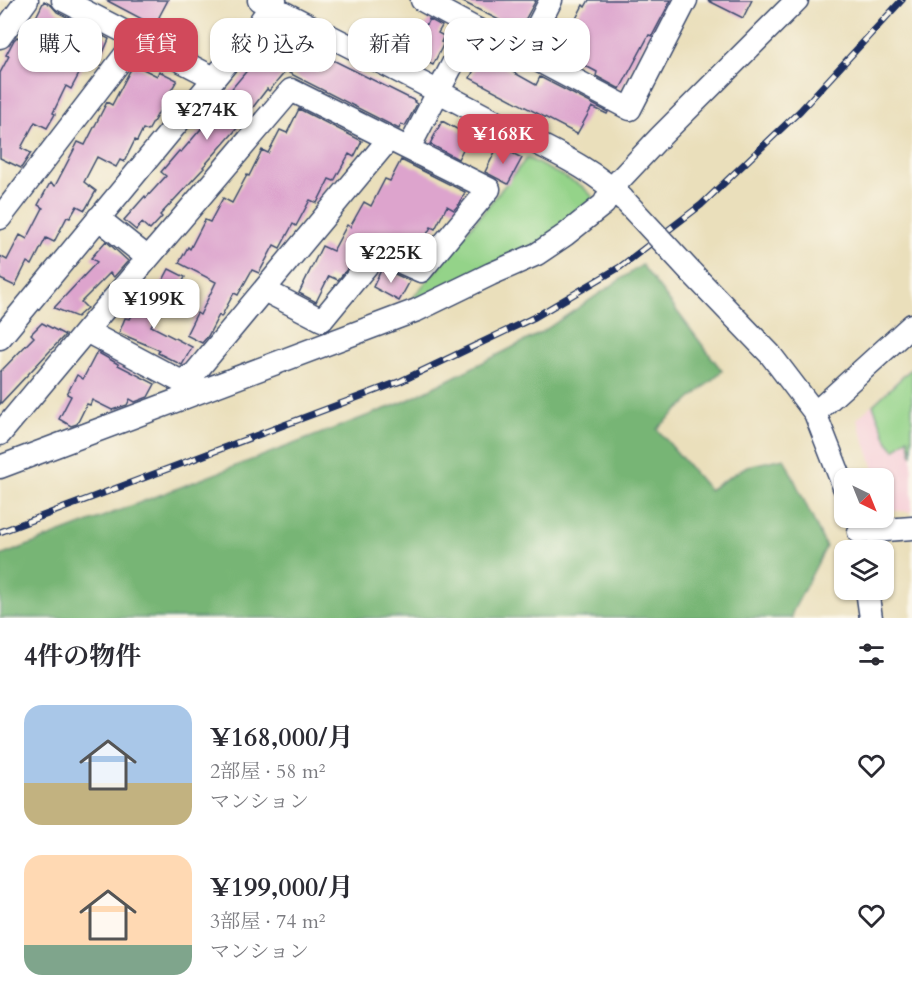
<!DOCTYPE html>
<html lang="ja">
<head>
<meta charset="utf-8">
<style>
  body { margin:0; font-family:Cardo,"Noto Serif JP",serif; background:#f2f2f3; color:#2b2b33; height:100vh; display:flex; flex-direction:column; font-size:22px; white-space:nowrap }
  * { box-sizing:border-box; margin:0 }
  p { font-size:20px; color:#7c7c81 }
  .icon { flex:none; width:33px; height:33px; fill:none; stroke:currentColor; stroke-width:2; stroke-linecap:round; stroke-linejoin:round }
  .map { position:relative; height:618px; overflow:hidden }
  .panel { display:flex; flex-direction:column; background:#fff; flex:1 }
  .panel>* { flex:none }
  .banner { position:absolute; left:18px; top:18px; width:600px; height:54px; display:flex; gap:12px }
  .needle { width:39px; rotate:137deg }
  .buttons { position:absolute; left:834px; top:468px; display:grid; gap:12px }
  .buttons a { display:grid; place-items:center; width:60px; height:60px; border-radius:12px; background:#fff; box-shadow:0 2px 4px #0004; font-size:30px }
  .price { position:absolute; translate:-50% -51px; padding:0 14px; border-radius:12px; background:#fff; color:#222; font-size:20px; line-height:39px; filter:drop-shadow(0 2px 3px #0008) }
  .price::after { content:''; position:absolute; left:50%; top:36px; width:18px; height:14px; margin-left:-9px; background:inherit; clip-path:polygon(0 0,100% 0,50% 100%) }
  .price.current { background:#d1495b; color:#fff }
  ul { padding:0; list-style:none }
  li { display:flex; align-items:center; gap:18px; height:150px; padding:0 24px }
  li span { display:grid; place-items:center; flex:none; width:168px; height:120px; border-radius:18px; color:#555 }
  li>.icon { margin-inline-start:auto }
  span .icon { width:72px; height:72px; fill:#fffc; stroke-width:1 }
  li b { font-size:26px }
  h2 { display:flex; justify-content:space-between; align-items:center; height:72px; padding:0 24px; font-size:26px }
  .tag { padding:0 21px; border-radius:18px; background:#fff; box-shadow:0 2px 4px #0004; font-size:21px; line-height:54px }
  .tag.current { background:#d1495b; color:#fff }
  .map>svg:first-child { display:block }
</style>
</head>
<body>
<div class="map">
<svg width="912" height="618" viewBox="0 0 912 618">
  <rect width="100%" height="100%" fill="#fbf7ec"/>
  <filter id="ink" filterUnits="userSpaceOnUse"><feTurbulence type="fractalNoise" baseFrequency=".0167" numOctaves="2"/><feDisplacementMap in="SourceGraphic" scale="12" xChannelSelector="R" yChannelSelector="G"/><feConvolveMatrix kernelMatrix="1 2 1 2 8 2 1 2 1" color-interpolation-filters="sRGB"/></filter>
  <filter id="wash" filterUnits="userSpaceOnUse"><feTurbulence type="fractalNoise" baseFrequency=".008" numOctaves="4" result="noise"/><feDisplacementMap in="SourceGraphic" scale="24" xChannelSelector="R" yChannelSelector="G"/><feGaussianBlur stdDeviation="1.35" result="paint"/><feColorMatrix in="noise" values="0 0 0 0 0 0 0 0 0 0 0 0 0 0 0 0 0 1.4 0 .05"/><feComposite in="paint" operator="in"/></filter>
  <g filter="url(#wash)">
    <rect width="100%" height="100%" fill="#eadfbb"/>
    <path fill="#f6cfd8" d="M912 366V512L888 510 884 496V478H877L857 419Z"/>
    <path fill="#94d389" stroke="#588174" stroke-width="1.5" d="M527 158 582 186 593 197 590 209 562 232 404 309Z
      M912 368V455L908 438 895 450 888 442 873 405Z"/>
    <path fill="#77b575" stroke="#49726a" stroke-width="1.5" d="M642 265 722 371 657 429 709 490 747 466 784 458 826 547 792 613V618H0V556L406 401 539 334Z"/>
    <g id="blocks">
      <path fill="#dda4cd" d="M106 0H168L159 17 161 19 154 32 139 24 142 19Z
        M459 0H536L519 31 505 24V23Z
        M589 0H671L652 36 649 35 620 89 596 76 597 72 559 52 583 5 585 7Z
        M707 0H752L743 18Z
        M44 1 51 5 57 12 109 39 103 53 93 48 71 89 66 86 53 113 55 114 47 128 35 122 21 148 31 153 21 168 0 158V73L9 56 6 55 14 40 17 37 24 41Z
        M429 19 442 26 438 33 444 36 441 42 444 43 433 65 411 54Z
        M483 52 506 64 504 67 536 85 540 77 608 112 607 114 592 107 577 134 470 78Z
        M299 53 327 66 331 59 415 101 414 102 417 104 405 126 401 124 399 129 289 73Z
        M260 55 266 60 269 56 286 71 269 91 267 89 234 132 203 167 204 168 160 215 162 217 150 230 142 223 136 230 124 220 145 196 146 198 166 176 161 172 179 151 181 152 231 94 229 92Z
        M135 65 157 76 159 71 177 80 148 131 143 129 137 141 135 140 124 162 120 160 116 167 97 157 84 182 96 191 85 210 77 206 70 218 67 217 54 242 46 238 32 265 27 262 15 286 0 279V256L7 260 20 235 27 239 43 208 38 205 50 183 55 186 78 142 85 145 107 102 112 105 130 71Z
        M299 109 362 141 354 157 349 154 334 181 329 179 317 203 310 200 296 226 293 224 280 248 274 245 259 273 252 270 238 295 234 293 221 317 219 315 208 336 202 343 186 335 197 313 200 315 216 282 179 263 188 247 190 249 205 220 210 222 223 198 232 203 247 175 249 176 262 150 268 153 280 130 287 133Z
        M442 121 470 136 458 159 430 144Z
        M498 146 522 158 508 184 485 172Z
        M401 160 465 192 460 203 454 210 447 206 435 229 431 227 416 254 383 240 374 239 368 243 357 256 355 255 349 267 338 280 329 276 316 302 299 293 322 246 333 251 347 225 350 227 364 202 371 206 385 179 390 181Z
        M106 241 128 261 114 277 110 273 81 302 87 308 77 317 54 308 97 262 91 258Z
        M382 268 410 281 399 301 373 287Z
        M169 269 185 277 176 296 159 288Z
        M146 291 166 300 151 326 192 347 182 365 158 353 159 350 119 333 125 318 130 319Z
        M42 323 65 335 0 404V372L34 337 31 334Z
        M97 352 118 364V365L155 384 148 397 135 402 130 399 127 405 112 410 92 400 90 405 87 404 77 424 71 426 59 419 71 396 67 394 77 375 83 379Z"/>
    </g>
  </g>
  <g filter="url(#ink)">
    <use href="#blocks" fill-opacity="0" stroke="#3a496c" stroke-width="1.5"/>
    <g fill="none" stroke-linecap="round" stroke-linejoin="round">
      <defs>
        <path id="minor" d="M63 0 214 78
          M259 0C343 43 428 85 511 130 549 150 593 168 623 199
          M422 0 472 27 524 53 630 109 686 0
          M0 37 27 0
          M524 53 551 0
          M409 148 472 27
          M0 218 138 38
          M98 218 148 258
          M690 271 770 354 815 413 844 487
          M86 331 180 381 194 374 389 139
          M0 338 255 29 275 0
          M815 413 912 325
          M0 434 86 331 291 90 489 189 421 271 378 252 322 320 264 290
          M0 467 417 310 491 274 537 254 565 235 604 204 612 188 660 137 797 0
          M859 532 912 528
          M867 590 871 618"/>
      </defs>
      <use href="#minor" stroke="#3a496c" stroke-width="25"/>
      <use href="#minor" stroke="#fff" stroke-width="22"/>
      <defs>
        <path id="rail" d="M0 532 401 381 535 317 620 267 701 205 800 111 902 0"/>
      </defs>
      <use href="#rail" stroke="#1b2f5e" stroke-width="7"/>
      <use href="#rail" stroke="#fbf7ec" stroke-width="4.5" stroke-dasharray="14" stroke-linecap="butt"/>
      <defs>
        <path id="minor-bridge" d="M627 203 690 271"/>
      </defs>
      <use href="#minor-bridge" stroke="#3a496c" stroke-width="25" stroke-linecap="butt"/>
      <use href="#minor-bridge" stroke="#fff" stroke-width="22"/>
    </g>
  </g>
</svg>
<div class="buttons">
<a><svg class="needle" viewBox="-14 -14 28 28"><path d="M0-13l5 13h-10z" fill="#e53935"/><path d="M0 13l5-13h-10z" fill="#7c7c81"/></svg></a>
<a><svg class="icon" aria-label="layers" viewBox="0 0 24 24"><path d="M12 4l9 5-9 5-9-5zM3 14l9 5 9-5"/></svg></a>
</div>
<b class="price" style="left:207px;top:141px">¥274K</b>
<b class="price current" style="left:503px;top:165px">¥168K</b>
<b class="price" style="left:391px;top:284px">¥225K</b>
<b class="price" style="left:154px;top:330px">¥199K</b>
<div class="banner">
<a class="tag">購入</a>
<a class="tag current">賃貸</a>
<a class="tag">絞り込み</a>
<a class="tag">新着</a>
<a class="tag">マンション</a>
</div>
</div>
<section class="panel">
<h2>4件の物件<svg class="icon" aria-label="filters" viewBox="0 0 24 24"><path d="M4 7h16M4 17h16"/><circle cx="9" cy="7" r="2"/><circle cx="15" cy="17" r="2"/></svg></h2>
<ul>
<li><span style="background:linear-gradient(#a9c7e8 65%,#c2b280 0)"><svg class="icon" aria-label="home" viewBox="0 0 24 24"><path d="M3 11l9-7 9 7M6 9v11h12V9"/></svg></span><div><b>¥168,000/月</b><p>2部屋 · 58 m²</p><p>マンション</p></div><svg class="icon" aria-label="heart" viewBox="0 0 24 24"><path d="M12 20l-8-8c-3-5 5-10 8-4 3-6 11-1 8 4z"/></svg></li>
<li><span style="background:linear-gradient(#ffd9b3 75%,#7fa58c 0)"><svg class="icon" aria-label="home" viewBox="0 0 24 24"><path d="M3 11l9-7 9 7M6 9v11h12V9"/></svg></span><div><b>¥199,000/月</b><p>3部屋 · 74 m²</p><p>マンション</p></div><svg class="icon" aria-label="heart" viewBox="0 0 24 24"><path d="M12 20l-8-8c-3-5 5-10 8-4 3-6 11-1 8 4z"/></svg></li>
</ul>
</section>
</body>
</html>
